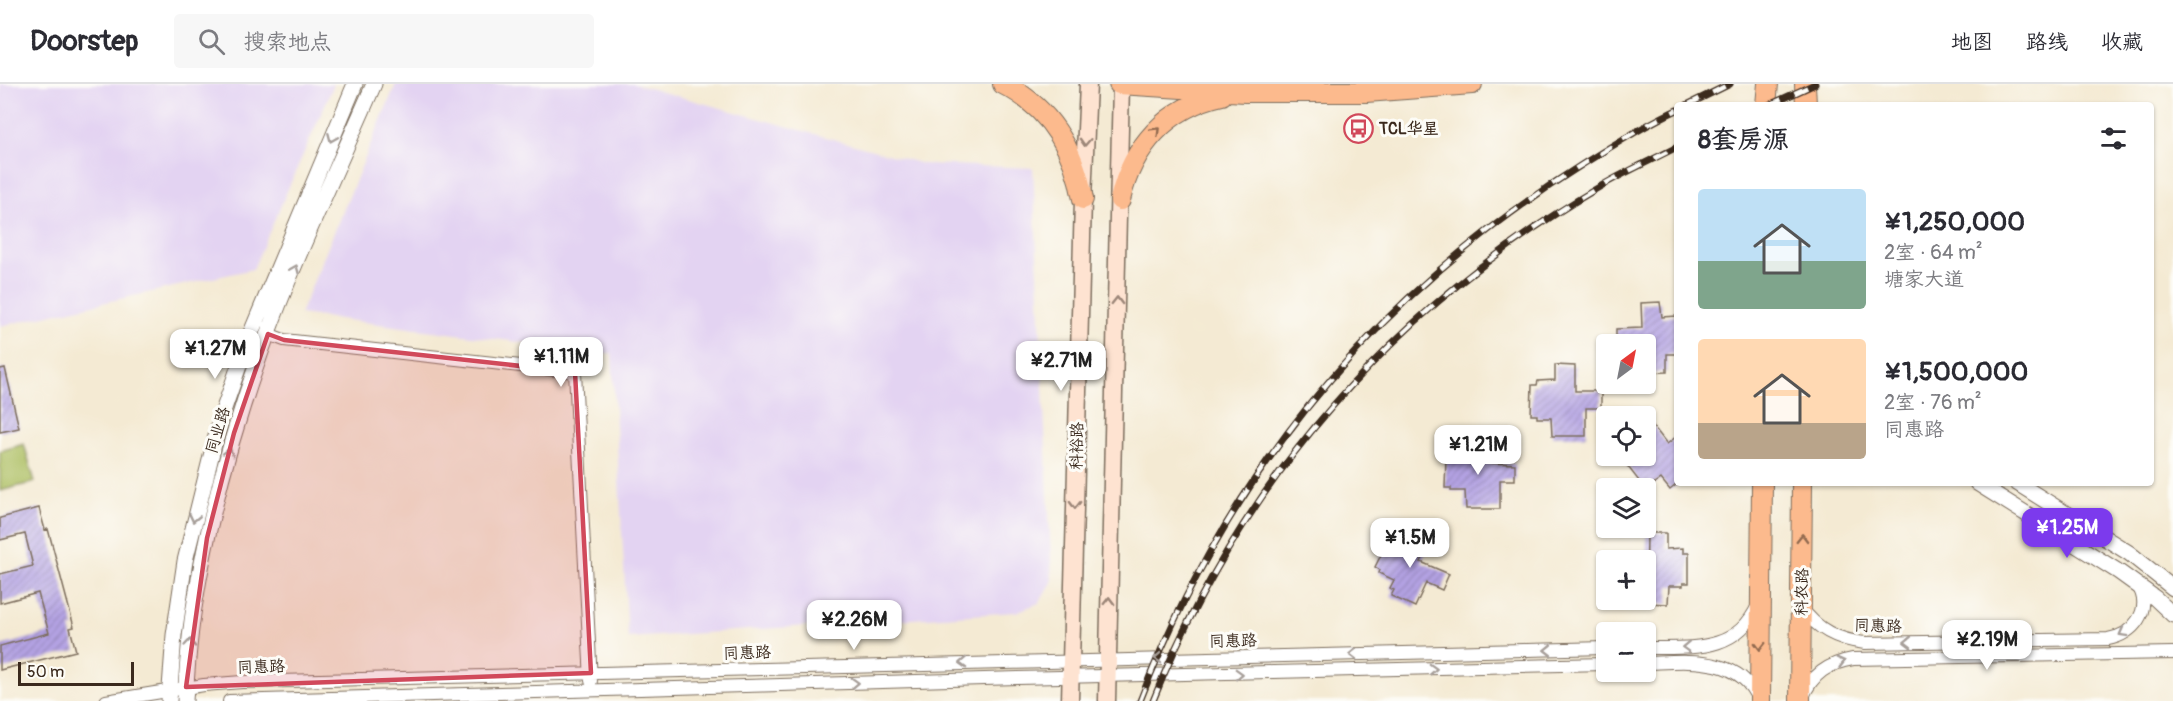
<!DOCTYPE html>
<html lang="zh">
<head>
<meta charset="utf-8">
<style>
  body { margin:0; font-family:Pangolin,"LXGW WenKai TC",sans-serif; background:#f7f7f7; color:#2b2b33; height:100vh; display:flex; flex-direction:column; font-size:22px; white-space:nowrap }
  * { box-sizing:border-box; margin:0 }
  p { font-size:20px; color:#7c7c81 }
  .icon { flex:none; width:33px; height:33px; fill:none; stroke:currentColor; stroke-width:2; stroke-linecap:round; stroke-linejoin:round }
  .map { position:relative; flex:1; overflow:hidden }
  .sheet { position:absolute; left:1674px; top:18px; width:480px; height:384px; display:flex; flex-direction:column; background:#fff; border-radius:6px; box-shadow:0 2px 4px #0004 }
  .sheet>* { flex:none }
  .needle { width:39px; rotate:32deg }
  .controls { position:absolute; left:1596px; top:250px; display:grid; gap:12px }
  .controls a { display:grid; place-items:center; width:60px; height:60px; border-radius:6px; background:#fff; box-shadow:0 2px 4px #0004; font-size:30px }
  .scale { position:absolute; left:18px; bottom:15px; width:116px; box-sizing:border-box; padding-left:6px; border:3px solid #3b2a1e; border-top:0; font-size:16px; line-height:21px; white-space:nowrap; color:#3b2a1e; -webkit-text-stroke:4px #fdfcf7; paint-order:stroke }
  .price { position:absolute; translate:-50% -51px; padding:0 14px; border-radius:12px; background:#fff; color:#222; font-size:20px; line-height:39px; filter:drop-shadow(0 2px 3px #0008) }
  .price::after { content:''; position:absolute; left:50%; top:36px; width:18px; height:14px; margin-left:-9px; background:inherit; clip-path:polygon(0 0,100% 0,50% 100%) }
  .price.active { background:#7c3aed; color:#fff }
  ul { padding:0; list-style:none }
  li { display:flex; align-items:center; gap:18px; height:150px; padding:0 24px }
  li span { display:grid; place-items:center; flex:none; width:168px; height:120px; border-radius:6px; color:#555 }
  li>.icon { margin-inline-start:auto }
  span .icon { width:72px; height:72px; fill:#fffc; stroke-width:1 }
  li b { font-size:26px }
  h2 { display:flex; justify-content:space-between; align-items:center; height:72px; padding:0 24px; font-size:26px }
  header { display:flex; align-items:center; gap:36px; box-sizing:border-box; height:84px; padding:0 30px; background:#fff; border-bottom:2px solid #e1e1e2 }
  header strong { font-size:28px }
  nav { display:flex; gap:33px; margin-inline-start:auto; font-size:21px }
  .search { width:420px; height:54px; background:#f7f7f7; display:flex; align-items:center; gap:15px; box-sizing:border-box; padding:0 21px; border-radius:6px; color:#7c7c81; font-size:22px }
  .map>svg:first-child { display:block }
</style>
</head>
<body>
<header>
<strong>Doorstep</strong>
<div class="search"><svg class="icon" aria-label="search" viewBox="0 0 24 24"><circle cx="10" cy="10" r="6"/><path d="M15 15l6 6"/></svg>搜索地点</div>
<nav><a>地图</a><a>路线</a><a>收藏</a></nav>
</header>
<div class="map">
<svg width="2173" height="617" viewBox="0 0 2173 617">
  <defs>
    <pattern id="building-hatch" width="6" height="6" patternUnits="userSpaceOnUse" patternTransform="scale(1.5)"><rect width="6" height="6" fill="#b4a3e4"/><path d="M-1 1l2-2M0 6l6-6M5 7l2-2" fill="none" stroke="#9485b8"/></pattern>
  </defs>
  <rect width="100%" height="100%" fill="#fdfcf7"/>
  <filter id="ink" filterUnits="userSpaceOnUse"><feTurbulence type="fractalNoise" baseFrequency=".0167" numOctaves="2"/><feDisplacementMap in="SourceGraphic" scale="12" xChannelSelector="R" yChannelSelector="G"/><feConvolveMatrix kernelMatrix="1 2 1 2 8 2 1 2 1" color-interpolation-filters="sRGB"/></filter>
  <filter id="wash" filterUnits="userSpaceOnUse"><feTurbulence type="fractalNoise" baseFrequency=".008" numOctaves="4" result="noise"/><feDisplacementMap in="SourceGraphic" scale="24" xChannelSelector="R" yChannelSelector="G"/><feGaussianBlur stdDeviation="1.35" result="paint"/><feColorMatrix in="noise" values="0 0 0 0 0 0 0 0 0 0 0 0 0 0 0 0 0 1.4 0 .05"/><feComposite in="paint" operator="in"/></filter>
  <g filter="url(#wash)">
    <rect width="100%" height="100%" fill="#f4ead3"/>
    <path fill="#e3d3f2" d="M0 0H334L253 185 0 242Z
      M396 0H634L923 80 1033 84 1052 498 1039 519 1016 528 628 554 612 270 300 230Z"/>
    <path fill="#acbe61" stroke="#747440" stroke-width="1.5" d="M24 360 35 398 0 407V367Z"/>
    <g id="blocks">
      <path fill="url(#building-hatch)" d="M1660 218 1662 233 1677 232V270H1667V288L1646 289V261H1616V245L1642 244 1641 219Z
        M1555 281 1575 282V307H1601V324H1586V352H1552L1551 334H1537V331H1531L1532 301H1537L1538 297 1555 296Z
        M5 284 19 344 0 348V285Z
        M1646 333 1667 360 1677 352V400L1670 406 1661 395 1646 406 1625 379 1634 372H1646Z
        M1469 354 1489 355V379L1515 380V396H1500V425H1466L1465 407H1451V404H1445L1446 374H1452V369H1469Z
        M39 424 45 446 48 445 74 543 70 544 76 567 0 586V562L49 549 38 509 0 519V490L33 482 25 450 0 456V434Z
        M1417 448 1432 455 1421 478 1449 490 1442 506 1426 499 1415 523 1391 512 1394 506 1390 504 1394 496 1379 489 1380 486 1375 483 1388 457 1393 459 1395 455 1410 462Z
        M1647 449H1666V465L1683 464V469H1689V499H1683V502H1669L1668 520 1646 519Z"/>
    </g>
  </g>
  <g filter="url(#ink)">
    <use href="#blocks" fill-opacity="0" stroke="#7c6d5d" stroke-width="1.5"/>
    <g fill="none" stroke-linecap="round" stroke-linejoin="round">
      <defs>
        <path id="minor" d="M268 250 284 256 575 288 591 597
          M1801 523C1817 546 1838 556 1865 559L2108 555C2133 551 2153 526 2138 502
          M1646 564C1690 563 1736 570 1758 521
          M1646 579C1684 578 1740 570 1758 616
          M1803 613C1812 590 1829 579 1853 575L2173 569
          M106 617 204 601 242 598 1606 564
          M229 617 1018 594 1606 580"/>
        <path id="tertiary" d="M1977 399 2119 488 2155 514 2173 531
          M2017 399 2129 469 2173 504
          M169 617 174 551 185 477 220 336 248 256 355 0
          M185 617C187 584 189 550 195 518 209 432 232 349 261 268 293 177 336 88 374 0"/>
        <path id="secondary" d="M1070 617 1083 115 1088 0
          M1107 617 1121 0"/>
        <path id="primary" d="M1003 0C1049 23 1074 65 1083 115
          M1119 0 1245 8H1366L1472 0
          M1805 0 1806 21
          M1766 21 1768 0
          M1120 116C1132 63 1167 23 1222 11
          M1760 617 1762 399
          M1800 617 1802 399"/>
      </defs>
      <use href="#minor" stroke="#7c6d5d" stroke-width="14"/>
      <use href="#tertiary" stroke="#7c6d5d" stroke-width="17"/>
      <use href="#secondary" stroke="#7c6d5d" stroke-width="19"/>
      <use href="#primary" stroke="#7c6d5d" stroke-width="22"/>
      <use href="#minor" stroke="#fff" stroke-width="12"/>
      <use href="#tertiary" stroke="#fff" stroke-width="15"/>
      <use href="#secondary" stroke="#fee3d1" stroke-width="16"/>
      <use href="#primary" stroke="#fcba8d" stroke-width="20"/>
      <defs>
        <path id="rail" d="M1687 21 1730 0
          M1769 21 1815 0
          M1140 617C1228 389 1376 210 1583 80 1614 61 1644 41 1677 26
          M1153 617C1240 398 1394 224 1596 105 1622 89 1650 77 1677 63"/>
      </defs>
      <use href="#rail" stroke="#3b2a1e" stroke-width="7"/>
      <use href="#rail" stroke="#fdfcf7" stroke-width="4.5" stroke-dasharray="14" stroke-linecap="butt"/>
    </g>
    <defs><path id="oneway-chevron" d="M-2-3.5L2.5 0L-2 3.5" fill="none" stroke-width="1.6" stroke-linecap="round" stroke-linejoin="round" transform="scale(1.5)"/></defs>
    <g stroke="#926b50">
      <use href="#oneway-chevron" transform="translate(1156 47) rotate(-45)"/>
      <use href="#oneway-chevron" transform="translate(1802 454) rotate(-89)"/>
      <use href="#oneway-chevron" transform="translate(1760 562) rotate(91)"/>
    </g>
    <g stroke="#a79f9a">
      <use href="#oneway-chevron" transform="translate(332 54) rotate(113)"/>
      <use href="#oneway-chevron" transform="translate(295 185) rotate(-67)"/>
      <use href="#oneway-chevron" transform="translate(229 368) rotate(-74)"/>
      <use href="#oneway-chevron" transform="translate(194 434) rotate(103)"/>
      <use href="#oneway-chevron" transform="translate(2123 549) rotate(151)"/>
      <use href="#oneway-chevron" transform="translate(1908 558) rotate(179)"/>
      <use href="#oneway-chevron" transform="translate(190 559) rotate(-85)"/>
      <use href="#oneway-chevron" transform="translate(1686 563) rotate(178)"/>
      <use href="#oneway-chevron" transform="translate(1548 566) rotate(179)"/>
      <use href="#oneway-chevron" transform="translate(1353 570) rotate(179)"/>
      <use href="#oneway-chevron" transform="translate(1158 574) rotate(178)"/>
      <use href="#oneway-chevron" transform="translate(1841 578) rotate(-15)"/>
      <use href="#oneway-chevron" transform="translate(963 579) rotate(178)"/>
      <use href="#oneway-chevron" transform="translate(1433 585) rotate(-2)"/>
      <use href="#oneway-chevron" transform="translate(1239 590) rotate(-2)"/>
      <use href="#oneway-chevron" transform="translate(855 599) rotate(-2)"/>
    </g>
    <g stroke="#9c8678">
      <use href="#oneway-chevron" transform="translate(1085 58) rotate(93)"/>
      <use href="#oneway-chevron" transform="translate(1117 217) rotate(-89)"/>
      <use href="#oneway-chevron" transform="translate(1075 421) rotate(91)"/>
      <use href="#oneway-chevron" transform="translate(1109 517) rotate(-89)"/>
    </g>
  </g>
  <path fill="#d1495b" fill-opacity="0.2" stroke="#d1495b" stroke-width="4.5" stroke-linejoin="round" d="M268 250 284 256 575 288 591 589 186 603 207 454 234 349Z"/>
  <defs>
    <symbol id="bus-ring" viewBox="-11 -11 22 22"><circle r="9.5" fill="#fdfcf7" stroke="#d1495b" stroke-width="1.5"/><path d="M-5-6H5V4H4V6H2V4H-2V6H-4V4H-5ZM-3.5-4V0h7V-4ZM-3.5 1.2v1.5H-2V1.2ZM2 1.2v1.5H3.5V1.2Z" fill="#d1495b"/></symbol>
  </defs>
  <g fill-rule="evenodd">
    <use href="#bus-ring" x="1342" y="28" width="33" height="33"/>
  </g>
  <g text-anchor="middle" stroke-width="6" stroke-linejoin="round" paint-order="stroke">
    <g font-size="16" font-weight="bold" fill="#3b2a1e" stroke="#fdfcf7" text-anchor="start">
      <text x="1379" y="50">TCL华星</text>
    </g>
    <g font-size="16" fill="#3b2a1e" stroke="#fdfcf7">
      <text transform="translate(217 346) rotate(-73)" y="6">同业路</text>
      <text transform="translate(1076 362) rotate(-89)" y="6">科裕路</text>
      <text transform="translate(1801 508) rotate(-89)" y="6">科农路</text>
      <text transform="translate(1878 541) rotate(2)" y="6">同惠路</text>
      <text transform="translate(1233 556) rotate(-1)" y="6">同惠路</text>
      <text transform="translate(747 568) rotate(-2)" y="6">同惠路</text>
      <text transform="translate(261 582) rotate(-2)" y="6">同惠路</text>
    </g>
  </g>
</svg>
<div class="controls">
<a><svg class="needle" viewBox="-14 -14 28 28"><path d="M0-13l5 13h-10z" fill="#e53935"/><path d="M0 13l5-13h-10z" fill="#7c7c81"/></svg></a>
<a><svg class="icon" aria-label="locate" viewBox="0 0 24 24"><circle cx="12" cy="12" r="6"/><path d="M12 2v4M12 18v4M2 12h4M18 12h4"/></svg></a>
<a><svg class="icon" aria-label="layers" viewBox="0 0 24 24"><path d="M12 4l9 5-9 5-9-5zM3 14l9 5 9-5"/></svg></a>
<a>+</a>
<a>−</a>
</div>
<div class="scale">50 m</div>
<b class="price" style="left:215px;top:296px">¥1.27M</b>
<b class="price" style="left:561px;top:304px">¥1.11M</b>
<b class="price" style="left:1061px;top:308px">¥2.71M</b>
<b class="price" style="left:1478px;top:392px">¥1.21M</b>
<b class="price active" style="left:2067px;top:475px">¥1.25M</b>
<b class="price" style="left:1410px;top:485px">¥1.5M</b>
<b class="price" style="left:854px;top:567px">¥2.26M</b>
<b class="price" style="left:1987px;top:587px">¥2.19M</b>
<section class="sheet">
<h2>8套房源<svg class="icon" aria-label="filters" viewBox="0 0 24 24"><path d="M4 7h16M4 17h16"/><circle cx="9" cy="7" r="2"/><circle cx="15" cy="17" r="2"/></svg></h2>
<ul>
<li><span style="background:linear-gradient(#bfe0f5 60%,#7fa58c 0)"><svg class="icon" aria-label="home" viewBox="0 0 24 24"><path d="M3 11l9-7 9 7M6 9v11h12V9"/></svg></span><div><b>¥1,250,000</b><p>2室 · 64 m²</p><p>塘家大道</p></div></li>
<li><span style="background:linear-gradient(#ffd9b3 70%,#b9a48a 0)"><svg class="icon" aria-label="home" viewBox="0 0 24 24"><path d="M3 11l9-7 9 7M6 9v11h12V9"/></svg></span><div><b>¥1,500,000</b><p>2室 · 76 m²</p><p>同惠路</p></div></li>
</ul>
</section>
</div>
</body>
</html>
